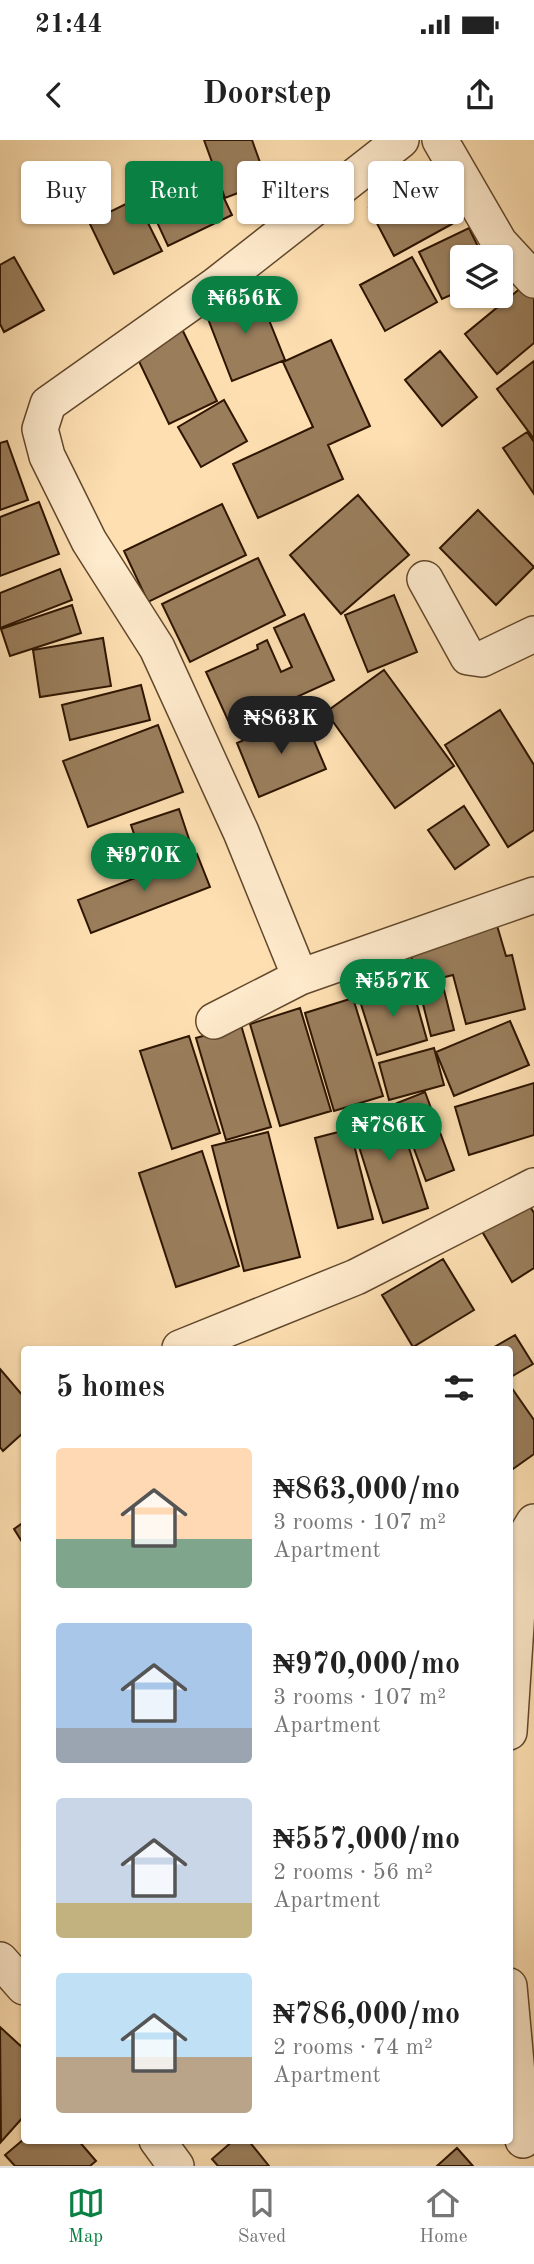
<!DOCTYPE html>
<html lang="en">
<head>
<meta charset="utf-8">
<style>
  body { margin:0; font-family:"Old Standard TT",serif; background:#f6f6f6; color:#222; height:100vh; display:flex; flex-direction:column; font-size:26px; white-space:nowrap }
  * { box-sizing:border-box; margin:0 }
  p { font-size:23px; color:#767676 }
  .icon { flex:none; width:38px; height:38px; fill:none; stroke:currentColor; stroke-width:2; stroke-linecap:round; stroke-linejoin:round }
  .map { position:relative; flex:1; overflow:hidden }
  .panel { position:absolute; left:21px; top:1206px; width:492px; height:798px; display:flex; flex-direction:column; background:#fff; border-radius:7px; box-shadow:0 2px 5px #0004 }
  .panel>* { flex:none }
  .banner { position:absolute; left:21px; top:21px; width:494px; height:63px; display:flex; gap:14px }
  .controls { position:absolute; left:450px; top:105px; display:grid; gap:14px }
  .controls a { display:grid; place-items:center; width:63px; height:63px; border-radius:7px; background:#fff; box-shadow:0 2px 5px #0004; font-size:35px }
  .price { position:absolute; translate:-50% -60px; padding:0 16px; border-radius:24px; background:#0b8043; color:#fff; font-size:23px; line-height:46px; filter:drop-shadow(0 2px 4px #0008) }
  .price::after { content:''; position:absolute; left:50%; top:42px; width:21px; height:16px; margin-left:-10px; background:inherit; clip-path:polygon(0 0,100% 0,50% 100%) }
  .price.on { background:#222; color:#fff }
  ul { padding:0; list-style:none }
  li { display:flex; align-items:center; gap:21px; height:175px; padding:0 35px }
  li span { display:grid; place-items:center; flex:none; width:196px; height:140px; border-radius:7px; color:#555 }
  li>.icon { margin-inline-start:auto }
  span .icon { width:84px; height:84px; fill:#fffc; stroke-width:1 }
  li b { font-size:30px }
  h2 { display:flex; justify-content:space-between; align-items:center; height:84px; padding:0 35px; font-size:30px }
  .tag { padding:0 24px; border-radius:7px; background:#fff; box-shadow:0 2px 5px #0004; font-size:24px; line-height:63px }
  .tag.on { background:#0b8043; color:#fff }
  .status { display:flex; justify-content:space-between; align-items:center; height:49px; padding:0 35px; background:#fff; direction:ltr }
  .status svg { height:19px; fill:currentColor }
  header { display:flex; justify-content:space-between; align-items:center; height:91px; padding:0 35px; background:#fff; font-size:32px; font-weight:600 }
  .tab-bar { display:flex; justify-content:space-around; align-items:center; height:98px; border-top:2px solid #e0e0e0; background:#fff; font-size:19px; color:#767676 }
  .tab-bar a { display:grid; justify-items:center; gap:4px }
  .tab-bar .on { color:#0b8043 }
  .map>svg:first-child { display:block }
</style>
</head>
<body>
<div class="status"><b>21:44</b><svg viewBox="0 0 49 12"><path d="M0 12V9h3v3zM5 12V6h3v6zM10 12V3h3v9zM15 12V0h3v12zM26 1h20v11H26zM47 4h2v5h-2z"/></svg></div>
<header><svg class="icon" aria-label="back" viewBox="0 0 24 24"><path d="M15 5l-7 7 7 7"/></svg>Doorstep<svg class="icon" aria-label="share" viewBox="0 0 24 24"><path d="M12 15V3M7 8l5-5 5 5M5 13v7h14v-7"/></svg></header>
<div class="map">
<svg width="534" height="2026" viewBox="0 0 534 2026">
  <rect width="100%" height="100%" fill="#fddfb1"/>
  <filter id="stains"><feTurbulence type="fractalNoise" baseFrequency=".00286" numOctaves="4"/><feColorMatrix values="0 0 0 0 .2 0 0 0 0 .09 0 0 0 0 .02 0 0 0 .5 -.17"/></filter>
  <radialGradient id="worn" r=".72"><stop offset=".6" stop-color="#630" stop-opacity="0"/><stop offset="1" stop-color="#630" stop-opacity=".3"/></radialGradient>
  <path fill="#9a7e5c" stroke="#2e1500" stroke-width="2" d="M204 0H252L267 42 225 58Z
    M208 24 232 75 168 106 144 54Z
    M426 37 452 84 394 116 369 68Z
    M136 59 162 111 114 134 89 82Z
    M469 88 483 117H462V150L442 159 419 112Z
    M14 117 44 170 4 192 0 184V125Z
    M412 117 437 162 385 191 360 145Z
    M528 142 534 149V203L497 234 465 194Z
    M257 150 285 220 232 241 205 171Z
    M181 187 217 261 169 284 134 211Z
    M331 200 370 286 328 305 343 339 258 378 233 324 313 287 283 222Z
    M440 211 477 257 442 286 405 240Z
    M534 221V299L497 249Z
    M224 260 247 301 201 327 178 287Z
    M527 292 534 302V354L503 308Z
    M7 301 28 360 0 370V303Z
    M358 355 409 415 341 474 290 415Z
    M39 362 59 414 0 436V377Z
    M222 364 246 415 148 462 124 411Z
    M478 370 534 427 496 465 440 408Z
    M258 418 285 475 190 522 162 464Z
    M60 429 72 460 0 488V453Z
    M394 455 417 512 368 532 345 475Z
    M72 465 81 493 10 516 1 489Z
    M304 474 334 540 231 587 206 532 258 509 257 505 267 500 281 532 292 527 274 488Z
    M103 498 111 546 40 557 33 510Z
    M384 530 454 626 395 668 326 572Z
    M141 545 150 580 70 600 62 565Z
    M500 570 534 625V690L508 707 445 605Z
    M303 575 326 629 259 657 237 603Z
    M158 585 183 652 88 687 63 621Z
    M464 666 489 705 455 729 428 690Z
    M179 669 194 714 146 730 131 685Z
    M197 714 210 747 91 793 78 760Z
    M496 782 506 816 512 815 525 869 466 884 453 835 441 838 454 890 431 896 408 804Z
    M411 843 427 900 377 915 359 858Z
    M353 858 383 956 334 971 305 873Z
    M300 868 331 971 280 986 250 884Z
    M510 881 529 925 454 956 436 912Z
    M241 885 271 987 226 1000 196 898Z
    M189 896 220 993 172 1009 140 911Z
    M434 908 444 945 389 960 379 923Z
    M534 943V995L469 1015 455 967Z
    M425 952 454 1030 426 1041 397 963Z
    M395 964 428 1068 383 1083 350 978Z
    M350 989 373 1079 338 1088 315 998Z
    M268 992 300 1117 244 1131 212 1006Z
    M202 1011 239 1126 176 1147 139 1033Z
    M526 1060 534 1073V1128L512 1142 480 1088Z
    M443 1119 474 1170 413 1207 382 1155Z
    M515 1195 533 1224 509 1238V1209H491Z
    M0 1229 24 1257V1292L3 1311 0 1307Z
    M509 1244 534 1280V1314L513 1329 509 1324Z
    M24 1382V1405L14 1389Z
    M0 1887 24 1909V1976L1 2002Z
    M24 1999 78 2000 96 2021 90 2026H15L5 2015Z
    M234 2000H248L269 2026H218L212 2019Z
    M457 2008 473 2026H437Z"/>
  <g fill="none" stroke-linecap="round" stroke-linejoin="round">
    <defs>
      <path id="street" d="M440 0 499 102 534 140
        M425 439 468 517 482 519 534 494
        M300 837 241 692 157 508 89 401 47 316 40 289 48 264 216 145 401 0
        M214 881 300 837 534 755
        M180 1208 356 1137 534 1046
        M509 1592 517 1470 525 1449 528 1392 534 1382
        M0 1820 24 1847
        M509 1846 523 2000
        M157 2000 176 2026"/>
    </defs>
    <use href="#street" stroke="#62482c" stroke-width="38"/>
    <use href="#street" stroke="#feeacc" stroke-width="35"/>
  </g>
  <rect width="100%" height="100%" filter="url(#stains)"/>
  <rect width="100%" height="100%" fill="url(#worn)"/>
</svg>
<div class="controls">
<a><svg class="icon" aria-label="layers" viewBox="0 0 24 24"><path d="M12 4l9 5-9 5-9-5zM3 14l9 5 9-5"/></svg></a>
</div>
<b class="price" style="left:245px;top:196px">₦656K</b>
<b class="price on" style="left:281px;top:616px">₦863K</b>
<b class="price" style="left:144px;top:753px">₦970K</b>
<b class="price" style="left:393px;top:879px">₦557K</b>
<b class="price" style="left:389px;top:1023px">₦786K</b>
<div class="banner">
<a class="tag">Buy</a>
<a class="tag on">Rent</a>
<a class="tag">Filters</a>
<a class="tag">New</a>
</div>
<section class="panel">
<h2>5 homes<svg class="icon" aria-label="filters" viewBox="0 0 24 24"><path d="M4 7h16M4 17h16"/><circle cx="9" cy="7" r="2"/><circle cx="15" cy="17" r="2"/></svg></h2>
<ul>
<li><span style="background:linear-gradient(#ffd9b3 65%,#7fa58c 0)"><svg class="icon" aria-label="home" viewBox="0 0 24 24"><path d="M3 11l9-7 9 7M6 9v11h12V9"/></svg></span><div><b>₦863,000/mo</b><p>3 rooms · 107 m²</p><p>Apartment</p></div></li>
<li><span style="background:linear-gradient(#a9c7e8 75%,#9aa5b1 0)"><svg class="icon" aria-label="home" viewBox="0 0 24 24"><path d="M3 11l9-7 9 7M6 9v11h12V9"/></svg></span><div><b>₦970,000/mo</b><p>3 rooms · 107 m²</p><p>Apartment</p></div></li>
<li><span style="background:linear-gradient(#c9d6e8 75%,#c2b280 0)"><svg class="icon" aria-label="home" viewBox="0 0 24 24"><path d="M3 11l9-7 9 7M6 9v11h12V9"/></svg></span><div><b>₦557,000/mo</b><p>2 rooms · 56 m²</p><p>Apartment</p></div></li>
<li><span style="background:linear-gradient(#bfe0f5 60%,#b9a48a 0)"><svg class="icon" aria-label="home" viewBox="0 0 24 24"><path d="M3 11l9-7 9 7M6 9v11h12V9"/></svg></span><div><b>₦786,000/mo</b><p>2 rooms · 74 m²</p><p>Apartment</p></div></li>
</ul>
</section>
</div>
<nav class="tab-bar">
<a class="on"><svg class="icon" aria-label="map" viewBox="0 0 24 24"><path d="M3 6l6-2 6 2 6-2v14l-6 2-6-2-6 2zM9 4v14M15 6v14"/></svg>Map</a>
<a><svg class="icon" aria-label="saved" viewBox="0 0 24 24"><path d="M7 4h10v16l-5-4-5 4z"/></svg>Saved</a>
<a><svg class="icon" aria-label="home" viewBox="0 0 24 24"><path d="M3 11l9-7 9 7M6 9v11h12V9"/></svg>Home</a>
</nav>
</body>
</html>
